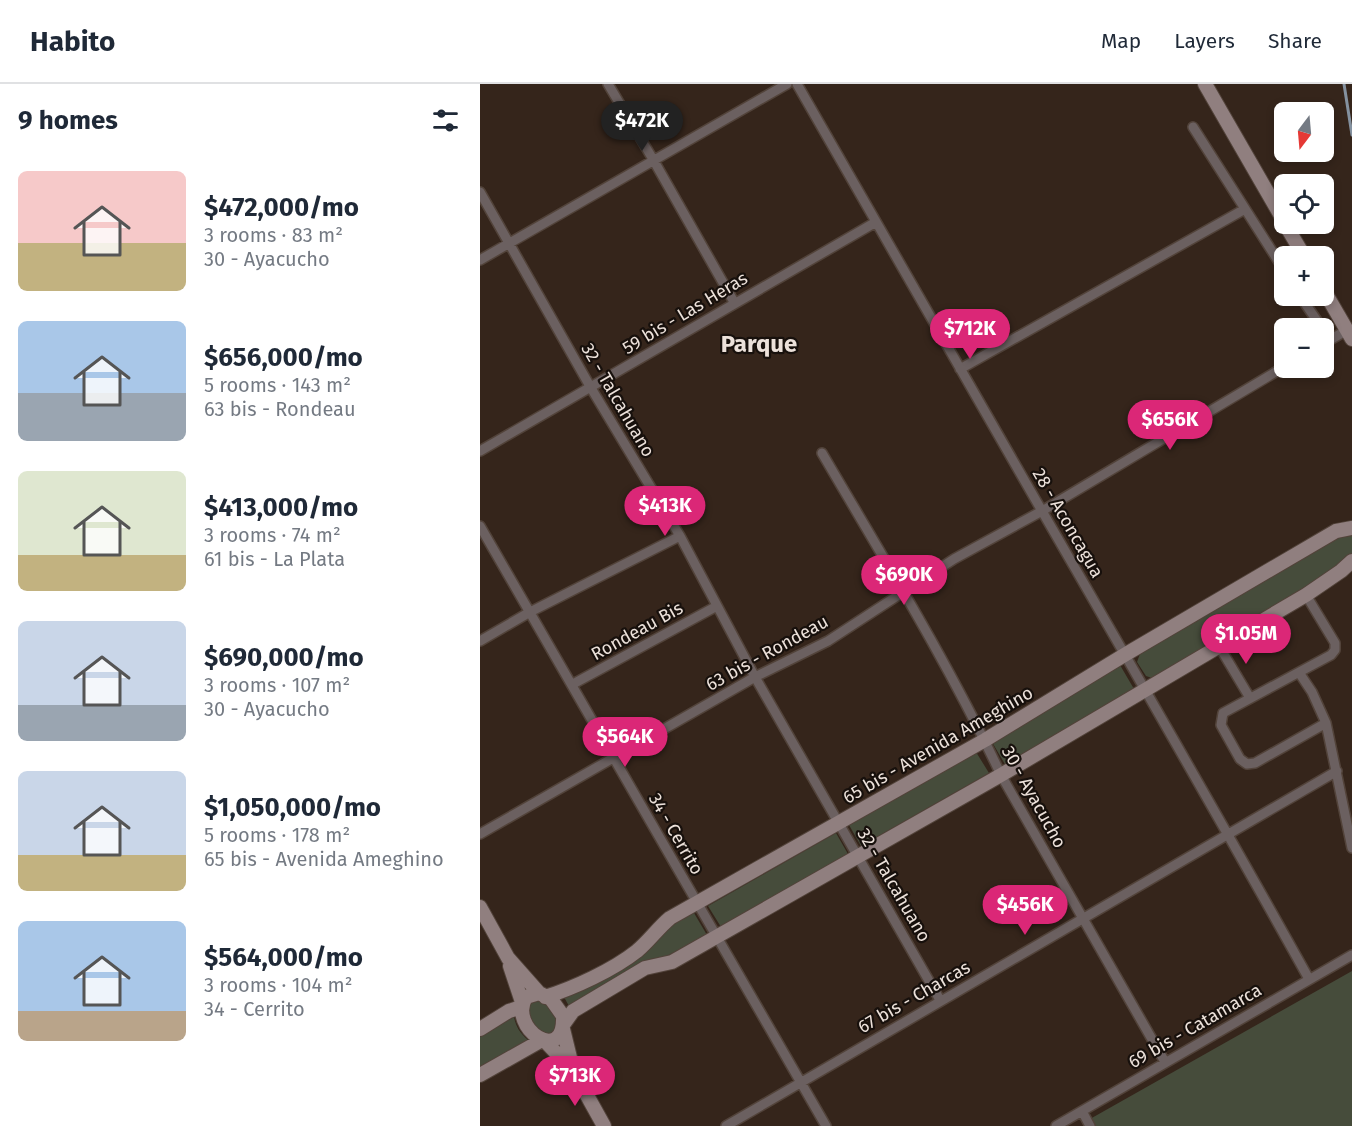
<!DOCTYPE html>
<html lang="en">
<head>
<meta charset="utf-8">
<style>
  body { margin:0; font-family:"Fira Sans",sans-serif; background:#f6f6f7; color:#1f2937; height:100vh; display:flex; flex-direction:column; font-size:22px; white-space:nowrap }
  * { box-sizing:border-box; margin:0 }
  p { font-size:20px; color:#747a83 }
  .icon { flex:none; width:33px; height:33px; fill:none; stroke:currentColor; stroke-width:2; stroke-linecap:round; stroke-linejoin:round }
  .map { position:relative; flex:1; overflow:hidden }
  .panel { display:flex; flex-direction:column; background:#fff; width:480px }
  .panel>* { flex:none }
  .needle { width:39px; rotate:196deg }
  .controls { position:absolute; left:794px; top:18px; display:grid; gap:12px }
  .controls a { display:grid; place-items:center; width:60px; height:60px; border-radius:9px; background:#fff; box-shadow:0 3px 9px #0003; font-size:30px }
  .price { position:absolute; translate:-50% -51px; padding:0 14px; border-radius:21px; background:#db2777; color:#fff; font-size:20px; line-height:39px; filter:drop-shadow(0 2px 3px #0008) }
  .price::after { content:''; position:absolute; left:50%; top:36px; width:18px; height:14px; margin-left:-9px; background:inherit; clip-path:polygon(0 0,100% 0,50% 100%) }
  .price.on { background:#222; color:#fff }
  ul { padding:0; list-style:none }
  li { display:flex; align-items:center; gap:18px; height:150px; padding:0 18px }
  li span { display:grid; place-items:center; flex:none; width:168px; height:120px; border-radius:9px; color:#555 }
  li>.icon { margin-inline-start:auto }
  span .icon { width:72px; height:72px; fill:#fffc; stroke-width:1 }
  li b { font-size:26px }
  h2 { display:flex; justify-content:space-between; align-items:center; height:72px; padding:0 18px; font-size:26px }
  header { display:flex; align-items:center; gap:36px; box-sizing:border-box; height:84px; padding:0 30px; background:#fff; border-bottom:2px solid #e0e1e3 }
  header strong { font-size:28px }
  nav { display:flex; gap:33px; margin-inline-start:auto; font-size:21px }
  main { display:flex; flex:1; min-height:0 }
  .map>svg:first-child { display:block }
</style>
</head>
<body>
<header>
<strong>Habito</strong>
<nav><a>Map</a><a>Layers</a><a>Share</a></nav>
</header>
<main>
<section class="panel">
<h2>9 homes<svg class="icon" aria-label="filters" viewBox="0 0 24 24"><path d="M4 7h16M4 17h16"/><circle cx="9" cy="7" r="2"/><circle cx="15" cy="17" r="2"/></svg></h2>
<ul>
<li><span style="background:linear-gradient(#f6c9c9 60%,#c2b280 0)"><svg class="icon" aria-label="home" viewBox="0 0 24 24"><path d="M3 11l9-7 9 7M6 9v11h12V9"/></svg></span><div><b>$472,000/mo</b><p>3 rooms · 83 m²</p><p>30 - Ayacucho</p></div></li>
<li><span style="background:linear-gradient(#a9c7e8 60%,#9aa5b1 0)"><svg class="icon" aria-label="home" viewBox="0 0 24 24"><path d="M3 11l9-7 9 7M6 9v11h12V9"/></svg></span><div><b>$656,000/mo</b><p>5 rooms · 143 m²</p><p>63 bis - Rondeau</p></div></li>
<li><span style="background:linear-gradient(#dfe7d0 70%,#c2b280 0)"><svg class="icon" aria-label="home" viewBox="0 0 24 24"><path d="M3 11l9-7 9 7M6 9v11h12V9"/></svg></span><div><b>$413,000/mo</b><p>3 rooms · 74 m²</p><p>61 bis - La Plata</p></div></li>
<li><span style="background:linear-gradient(#c9d6e8 70%,#9aa5b1 0)"><svg class="icon" aria-label="home" viewBox="0 0 24 24"><path d="M3 11l9-7 9 7M6 9v11h12V9"/></svg></span><div><b>$690,000/mo</b><p>3 rooms · 107 m²</p><p>30 - Ayacucho</p></div></li>
<li><span style="background:linear-gradient(#c9d6e8 70%,#c2b280 0)"><svg class="icon" aria-label="home" viewBox="0 0 24 24"><path d="M3 11l9-7 9 7M6 9v11h12V9"/></svg></span><div><b>$1,050,000/mo</b><p>5 rooms · 178 m²</p><p>65 bis - Avenida Ameghino</p></div></li>
<li><span style="background:linear-gradient(#a9c7e8 75%,#b9a48a 0)"><svg class="icon" aria-label="home" viewBox="0 0 24 24"><path d="M3 11l9-7 9 7M6 9v11h12V9"/></svg></span><div><b>$564,000/mo</b><p>3 rooms · 104 m²</p><p>34 - Cerrito</p></div></li>
</ul>
</section>
<div class="map">
<svg width="872" height="1042" viewBox="0 0 872 1042">
  <rect width="100%" height="100%" fill="#35251b"/>
  <path fill="#464c3b" d="M863 451 872 452V472L828 503 672 594 666 592 657 578 661 567Z
    M640 581 654 605 526 682 512 658Z
    M496 668 509 689 381 762 369 741Z
    M356 749 368 770 241 843 228 822Z
    M214 829 227 851 185 873 171 875 90 924 84 913 117 897 187 843Z
    M872 887V1042H614L610 1035Z
    M53 916H61L75 926 79 941 71 950C56 949 41 929 53 916Z
    M34 933C36 943 40 949 48 956L0 983V953Z"/>
  <g fill="none" stroke-linecap="round" stroke-linejoin="round">
    <path stroke="#84919f" stroke-width="3" d="M864 0 872 51"/>
    <defs>
      <path id="minor" d="M128 0 174 77 254 218
        M317 0C398 142 479 285 562 427 652 583 742 738 829 895
        M713 43 804 186
        M0 108 111 304 200 452 275 593 460 916
        M0 176 307 0
        M820 212 842 244
        M843 260 867 246
        M480 285 765 125
        M0 367 396 138
        M342 369C404 475 469 580 521 691L685 978
        M0 442 346 1042
        M826 511 855 559V566L851 571 743 629 741 641 760 675 767 680 775 679 846 639
        M0 557 50 528 200 452
        M739 562 770 614
        M820 590 832 608 846 639 872 764
        M93 600 237 522
        M0 750 275 593 348 557 474 475 562 427 804 283
        M602 1027 610 1042
        M246 1042 857 687
        M576 1042 872 871"/>
      <path id="secondary" d="M725 0 804 137
        M805 140 824 172
        M843 205 872 255
        M0 823 28 874 59 909
        M30 882 42 918
        M59 909 71 915 83 932C85 983 27 944 46 913Z
        M65 913C94 904 133 886 157 867 169 857 178 844 190 834L505 656 646 570 856 447 872 444
        M83 941 93 927 165 884 192 878 521 691 826 511 861 487 872 477
        M0 945 29 927 41 923
        M83 945 93 986
        M65 957 94 988 124 1042
        M0 991 62 956"/>
    </defs>
    <use href="#minor" stroke="#52433a" stroke-width="12"/>
    <use href="#secondary" stroke="#52433a" stroke-width="16"/>
    <use href="#minor" stroke="#6b6060" stroke-width="9"/>
    <use href="#secondary" stroke="#907f7f" stroke-width="14"/>
  </g>
  <g text-anchor="middle" stroke-width="4.5" stroke-linejoin="round" paint-order="stroke">
    <g font-size="18" fill="#ece1da" stroke="#17100c">
      <text transform="translate(205 229) rotate(-31)" y="6">59 bis - Las Heras</text>
      <text transform="translate(138 316) rotate(60)" y="6">32 - Talcahuano</text>
      <text transform="translate(588 439) rotate(60)" y="6">28 - Aconcagua</text>
      <text transform="translate(157 547) rotate(-29)" y="6">Rondeau Bis</text>
      <text transform="translate(287 569) rotate(-29)" y="6">63 bis - Rondeau</text>
      <text transform="translate(458 661) rotate(-30)" y="6">65 bis - Avenida Ameghino</text>
      <text transform="translate(554 713) rotate(61)" y="6">30 - Ayacucho</text>
      <text transform="translate(196 750) rotate(60)" y="6">34 - Cerrito</text>
      <text transform="translate(414 801) rotate(60)" y="6">32 - Talcahuano</text>
      <text transform="translate(434 913) rotate(-30)" y="6">67 bis - Charcas</text>
      <text transform="translate(715 942) rotate(-30)" y="6">69 bis - Catamarca</text>
    </g>
    <g font-size="24" font-weight="bold" fill="#ece1da" stroke="#17100c">
      <text x="279" y="268">Parque</text>
    </g>
  </g>
</svg>
<div class="controls">
<a><svg class="needle" viewBox="-14 -14 28 28"><path d="M0-13l5 13h-10z" fill="#e53935"/><path d="M0 13l5-13h-10z" fill="#747a83"/></svg></a>
<a><svg class="icon" aria-label="locate" viewBox="0 0 24 24"><circle cx="12" cy="12" r="6"/><path d="M12 2v4M12 18v4M2 12h4M18 12h4"/></svg></a>
<a>+</a>
<a>−</a>
</div>
<b class="price on" style="left:162px;top:68px">$472K</b>
<b class="price" style="left:490px;top:276px">$712K</b>
<b class="price" style="left:690px;top:367px">$656K</b>
<b class="price" style="left:185px;top:453px">$413K</b>
<b class="price" style="left:424px;top:522px">$690K</b>
<b class="price" style="left:766px;top:581px">$1.05M</b>
<b class="price" style="left:145px;top:684px">$564K</b>
<b class="price" style="left:545px;top:852px">$456K</b>
<b class="price" style="left:95px;top:1023px">$713K</b>
</div>
</main>
</body>
</html>
